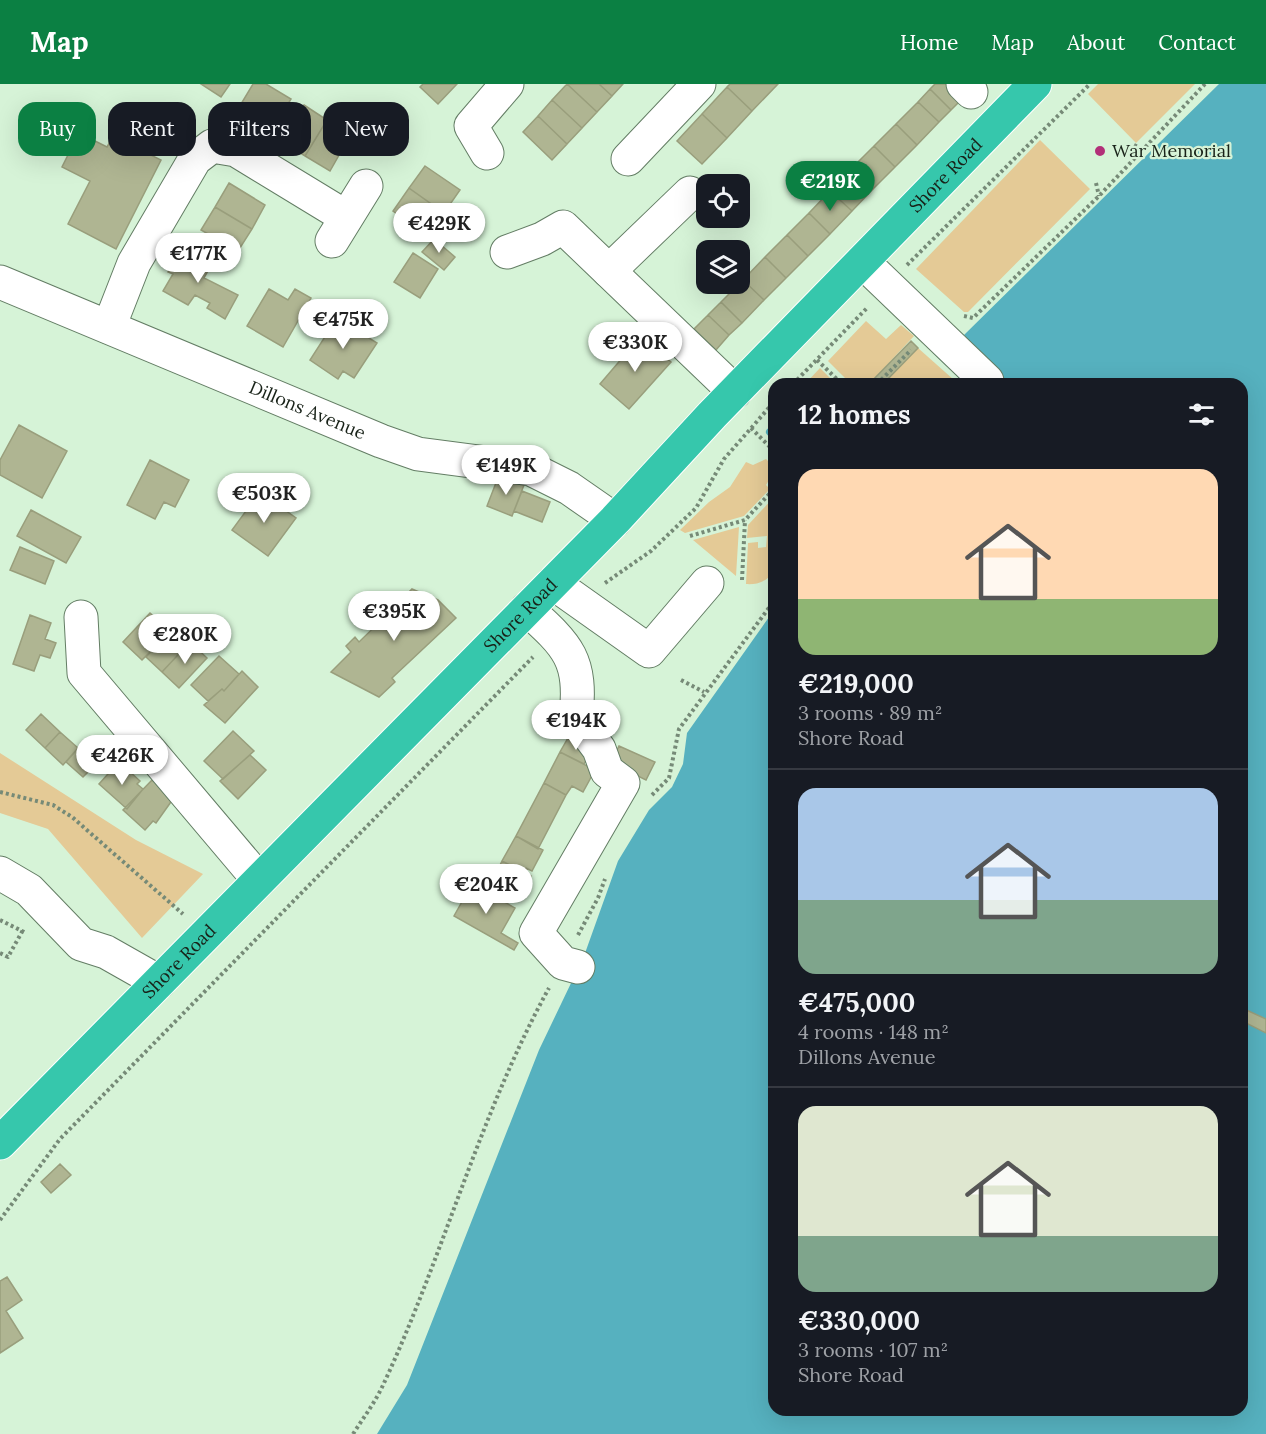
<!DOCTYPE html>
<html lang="en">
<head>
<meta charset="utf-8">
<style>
  body { margin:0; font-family:Lora,serif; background:#20242c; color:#f1f3f6; height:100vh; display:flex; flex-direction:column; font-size:22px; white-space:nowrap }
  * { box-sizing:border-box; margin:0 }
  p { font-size:20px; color:#9ea1a6 }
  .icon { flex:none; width:33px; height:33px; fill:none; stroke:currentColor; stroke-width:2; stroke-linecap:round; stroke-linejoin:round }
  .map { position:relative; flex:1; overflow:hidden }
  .drawer { position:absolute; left:768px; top:294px; width:480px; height:1038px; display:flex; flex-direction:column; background:#171b24; border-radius:18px; box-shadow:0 6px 24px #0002 }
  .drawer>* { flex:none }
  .hud { position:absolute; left:18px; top:18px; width:570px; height:54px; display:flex; gap:12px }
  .tools { position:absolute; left:696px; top:90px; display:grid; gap:12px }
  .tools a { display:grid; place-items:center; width:54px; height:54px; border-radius:12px; background:#171b24; box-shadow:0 6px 24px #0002; font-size:30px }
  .price { position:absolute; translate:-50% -51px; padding:0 14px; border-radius:21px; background:#fff; color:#222; font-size:20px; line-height:39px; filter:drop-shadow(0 2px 3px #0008) }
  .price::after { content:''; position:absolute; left:50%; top:36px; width:18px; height:14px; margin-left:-9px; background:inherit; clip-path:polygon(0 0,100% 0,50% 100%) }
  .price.current { background:#0b8043; color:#fff }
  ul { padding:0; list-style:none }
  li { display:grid; align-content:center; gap:12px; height:318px; padding:0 30px }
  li+li { border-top:2px solid #363941 }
  li span { display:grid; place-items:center; height:186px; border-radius:18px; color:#555 }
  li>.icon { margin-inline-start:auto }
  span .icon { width:108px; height:108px; fill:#fffc; stroke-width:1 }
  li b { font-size:26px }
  h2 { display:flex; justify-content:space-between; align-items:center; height:72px; padding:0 30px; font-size:26px }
  .pill { padding:0 21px; border-radius:18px; background:#171b24; box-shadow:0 6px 24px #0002; font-size:21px; line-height:54px }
  .pill.current { background:#0b8043; color:#fff }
  header { display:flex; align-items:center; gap:36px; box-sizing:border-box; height:84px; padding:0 30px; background:#0b8043; color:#fff }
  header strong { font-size:28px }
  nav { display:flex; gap:33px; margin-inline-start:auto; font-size:21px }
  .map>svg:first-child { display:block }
</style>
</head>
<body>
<header>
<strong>Map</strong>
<nav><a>Home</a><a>Map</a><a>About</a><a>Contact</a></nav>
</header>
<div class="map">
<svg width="1266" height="1350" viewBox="0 0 1266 1350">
  <rect width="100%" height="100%" fill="#d6f3d7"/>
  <path fill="#e4ca96" d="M1098 0H1195L1136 59 1088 10Z
    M1040 56 1090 105 968 228H964L916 185Z
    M866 237 886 255 901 241 914 252 869 300H851L828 277Z
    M918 264 954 296 953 299 883 300Z
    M820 284 836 300H805Z
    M766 375C776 383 772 392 766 401L770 405 744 432 685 449 680 446 709 418 730 403 746 378 753 381Z
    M774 413C774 429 778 474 774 486 769 497 757 501 746 500L748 459 758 458V464L766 463 767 452 747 454 748 441Z
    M739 443 736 492 693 456Z
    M0 669 136 756 203 790 142 854 48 745 0 729Z"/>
  <path fill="#56b1bf" d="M1219 0H1266V1350H377L407 1301 539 966 584 872 618 777 649 726 672 703 683 680 687 649 774 526V1326H1242V300H955L960 295 933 269 942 261 981 270 964 251Z"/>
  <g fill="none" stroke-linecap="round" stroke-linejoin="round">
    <path stroke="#56b1bf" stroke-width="8" d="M770 348 774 351"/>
  </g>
  <path fill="#afb592" stroke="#999e7c" stroke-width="1.5" d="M201 0H230L221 13Z
    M253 0H266L291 15 270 50 235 30Z
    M423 0H457L438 20 420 3Z
    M567 0H599L612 12 597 28Z
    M567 0 597 28 582 44 552 16Z
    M599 0H623L612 12Z
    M730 0H778L752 27 727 3Z
    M935 0H949L963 14 951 26 930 5Z
    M727 3 752 27 727 54 702 30Z
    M930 5 951 26 939 38 918 18Z
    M552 16 582 44 567 60 538 32Z
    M918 18 939 38 917 61 896 40Z
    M304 21 327 36 305 72 281 57Z
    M702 30 727 54 702 80 677 57Z
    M538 32 567 60 552 76 523 48Z
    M327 36 351 50 330 87 305 72Z
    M896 40 917 61 895 83 874 62Z
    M79 49 107 63 113 52 161 76 116 165 68 140 90 97 62 83Z
    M874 62 895 83 873 105 852 84Z
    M425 82 460 106 444 129 409 104Z
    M852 84 873 105 852 127 830 107Z
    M229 99 265 121 252 145 215 123Z
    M409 104 444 129 428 152 393 127Z
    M830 107 852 127 830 150 809 129Z
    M215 123 252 145 238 167 201 146Z
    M809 129 830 150 808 172 787 151Z
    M787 151 808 172 786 194 765 173Z
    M434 155 455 173 444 186 422 168Z
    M188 164 213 178 204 194 238 211 225 235 207 224 210 219 195 211 188 221 163 207 173 190 168 188 177 173 181 175Z
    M413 169 438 185 420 214 394 198Z
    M765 173 786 194 764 216 743 196Z
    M743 196 764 216 742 239 721 218Z
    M269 205 288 216 295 205 311 214 283 263 247 242Z
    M721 218 742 239 729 251 708 231Z
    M708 231 729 251 716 266 694 245Z
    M337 234 377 259 354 294 343 287 338 295 310 276Z
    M641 252 671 278 629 325 600 300Z
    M911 257 918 264 883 300H869Z
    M19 341 67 367 42 414 0 391V376Z
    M150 376 189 396 175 423 164 418 155 435 127 421Z
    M499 391 524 401 512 432 487 422Z
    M522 407 550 418 542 438 514 427Z
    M260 408 296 434 268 472 232 446Z
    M31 426 81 453 66 479 17 452Z
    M20 463 54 477 45 500 10 486Z
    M412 505 438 516 456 534 392 594 395 598 379 613 331 588 351 568 346 562 355 553 359 558 394 524 388 518 397 510 402 515Z
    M150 529 167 544 158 554 161 557 142 576 123 558Z
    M30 531 51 539 45 555 56 559 50 574 40 571 34 587 13 580Z
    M171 540 190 558 162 588 146 573 161 557 158 554Z
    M190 558 207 574 179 604 162 588Z
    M219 572 239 590 224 607 222 605 208 617 191 601Z
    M242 587 258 603 225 639 204 621 222 605 224 607Z
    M41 630 60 648 45 664 26 646Z
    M233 647 254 667 223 695 204 677Z
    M60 648 78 664 63 681 45 664Z
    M568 654 592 667 584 680 560 668Z
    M81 661 99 677 83 693 66 678Z
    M619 662 655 678 646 696 611 679Z
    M560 668 595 686 583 708 572 702 566 711 544 699Z
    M250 671 266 686 238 715 220 697Z
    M116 681 125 689 128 686 140 697 137 700 143 705 127 725 99 700Z
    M152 696 173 715 156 739 153 737 145 746 123 726Z
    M544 699 566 711 538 765 516 752Z
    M516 752 543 766 532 787 526 784 524 788 502 777Z
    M502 777 531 792 520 813 511 808 506 819 487 808Z
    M472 800 515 824 501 849 518 859 514 866 454 832Z
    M1242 924 1266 935V949L1242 937Z
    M60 1080 71 1091 51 1109 41 1098Z
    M7 1193 22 1216 6 1227 23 1254 0 1269V1197Z"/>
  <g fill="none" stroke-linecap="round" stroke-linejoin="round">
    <defs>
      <g id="minor">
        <path d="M963 0 971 8"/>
        <path d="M487 69 471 42 507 0"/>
        <path d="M628 75 699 0"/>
        <path d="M332 157 366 102"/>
        <path d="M507 168 542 155 563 143 735 308"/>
        <path d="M863 178 987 297"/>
        <path d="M609 187 690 109"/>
        <path id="s1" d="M0 198 381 357 418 370 531 385 569 404 615 436"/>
        <path d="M109 243 134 179 195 75 212 62 236 66 346 133"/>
        <path d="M553 499 649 567 707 499"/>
        <path d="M527 525C569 563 582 575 576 634L599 665 607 687 623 699 536 849 563 879 578 883"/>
        <path d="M81 533 84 589 259 796"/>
        <path d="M0 789 29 806 81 860 106 868 159 898"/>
      </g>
      <g id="highway">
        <path id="s2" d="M0 1059 615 436 712 331 1035 0"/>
      </g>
    </defs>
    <use href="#minor" stroke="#637d64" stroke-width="35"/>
    <use href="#highway" stroke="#fff" stroke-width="35"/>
    <path stroke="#768a77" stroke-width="4" stroke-dasharray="3 3" stroke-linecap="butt" d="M1134 61 1142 65
      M1096 99 1099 112
      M907 181 1090 0
      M964 232 973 234 1099 112 1205 0
      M817 276 842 300
      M793 300 867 224
      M877 300 911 266
      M751 344 774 367
      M690 452 745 436 774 405
      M742 496 745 436
      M605 499 651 467 696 424 724 375 774 318
      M681 596 704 608
      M0 708 53 721 72 733 183 830
      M652 711 669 694 679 645 774 517
      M0 836 26 849
      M578 851 598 814 605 795
      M0 869 8 873 23 846
      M0 1136 60 1055 533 573
      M353 1350C364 1333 376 1317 384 1299 444 1170 480 1029 549 904"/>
    <use href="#minor" stroke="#fff" stroke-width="33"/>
    <use href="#highway" stroke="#36c7ac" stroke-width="33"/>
  </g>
  <circle fill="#b22f78" stroke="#d6f3d7" stroke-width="2" cx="1100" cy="67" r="6"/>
  <g text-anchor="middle" stroke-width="4.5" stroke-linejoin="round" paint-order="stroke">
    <g font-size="18" fill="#182218" stroke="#d6f3d7" text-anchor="start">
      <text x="1112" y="73">War Memorial</text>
    </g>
    <g font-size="18" fill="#182218" stroke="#d6f3d7">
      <text dy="6" stroke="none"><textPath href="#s2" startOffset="1353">Shore Road</textPath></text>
      <text dy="6" stroke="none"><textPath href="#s1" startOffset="333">Dillons Avenue</textPath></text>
      <text dy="6" stroke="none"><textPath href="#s2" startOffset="741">Shore Road</textPath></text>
      <text dy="6" stroke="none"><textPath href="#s2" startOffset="255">Shore Road</textPath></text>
    </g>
  </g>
</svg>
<div class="tools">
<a><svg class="icon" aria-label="locate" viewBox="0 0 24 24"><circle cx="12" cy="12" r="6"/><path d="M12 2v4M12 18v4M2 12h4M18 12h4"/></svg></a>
<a><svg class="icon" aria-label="layers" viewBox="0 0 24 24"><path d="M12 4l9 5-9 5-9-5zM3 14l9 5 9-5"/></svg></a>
</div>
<b class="price current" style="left:830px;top:128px">€219K</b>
<b class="price" style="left:439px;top:170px">€429K</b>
<b class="price" style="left:198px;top:200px">€177K</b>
<b class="price" style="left:343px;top:266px">€475K</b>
<b class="price" style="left:635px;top:289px">€330K</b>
<b class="price" style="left:506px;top:412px">€149K</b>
<b class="price" style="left:264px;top:440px">€503K</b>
<b class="price" style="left:394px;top:558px">€395K</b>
<b class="price" style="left:185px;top:581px">€280K</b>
<b class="price" style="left:576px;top:667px">€194K</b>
<b class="price" style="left:122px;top:702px">€426K</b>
<b class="price" style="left:486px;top:831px">€204K</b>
<div class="hud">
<a class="pill current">Buy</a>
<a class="pill">Rent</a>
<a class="pill">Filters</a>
<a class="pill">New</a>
</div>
<section class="drawer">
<h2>12 homes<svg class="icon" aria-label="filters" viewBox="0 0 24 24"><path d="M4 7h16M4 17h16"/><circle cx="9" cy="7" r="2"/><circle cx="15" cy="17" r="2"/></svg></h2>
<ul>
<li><span style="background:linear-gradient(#ffd9b3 70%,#8fb573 0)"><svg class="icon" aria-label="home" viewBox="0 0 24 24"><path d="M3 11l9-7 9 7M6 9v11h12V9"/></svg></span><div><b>€219,000</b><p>3 rooms · 89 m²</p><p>Shore Road</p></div></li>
<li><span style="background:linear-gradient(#a9c7e8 60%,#7fa58c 0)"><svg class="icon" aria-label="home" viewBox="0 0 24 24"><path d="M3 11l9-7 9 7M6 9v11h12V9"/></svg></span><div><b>€475,000</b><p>4 rooms · 148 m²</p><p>Dillons Avenue</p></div></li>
<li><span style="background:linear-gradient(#dfe7d0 70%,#7fa58c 0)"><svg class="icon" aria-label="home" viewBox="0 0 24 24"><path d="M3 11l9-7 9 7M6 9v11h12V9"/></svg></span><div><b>€330,000</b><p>3 rooms · 107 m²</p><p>Shore Road</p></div></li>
</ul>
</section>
</div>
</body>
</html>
